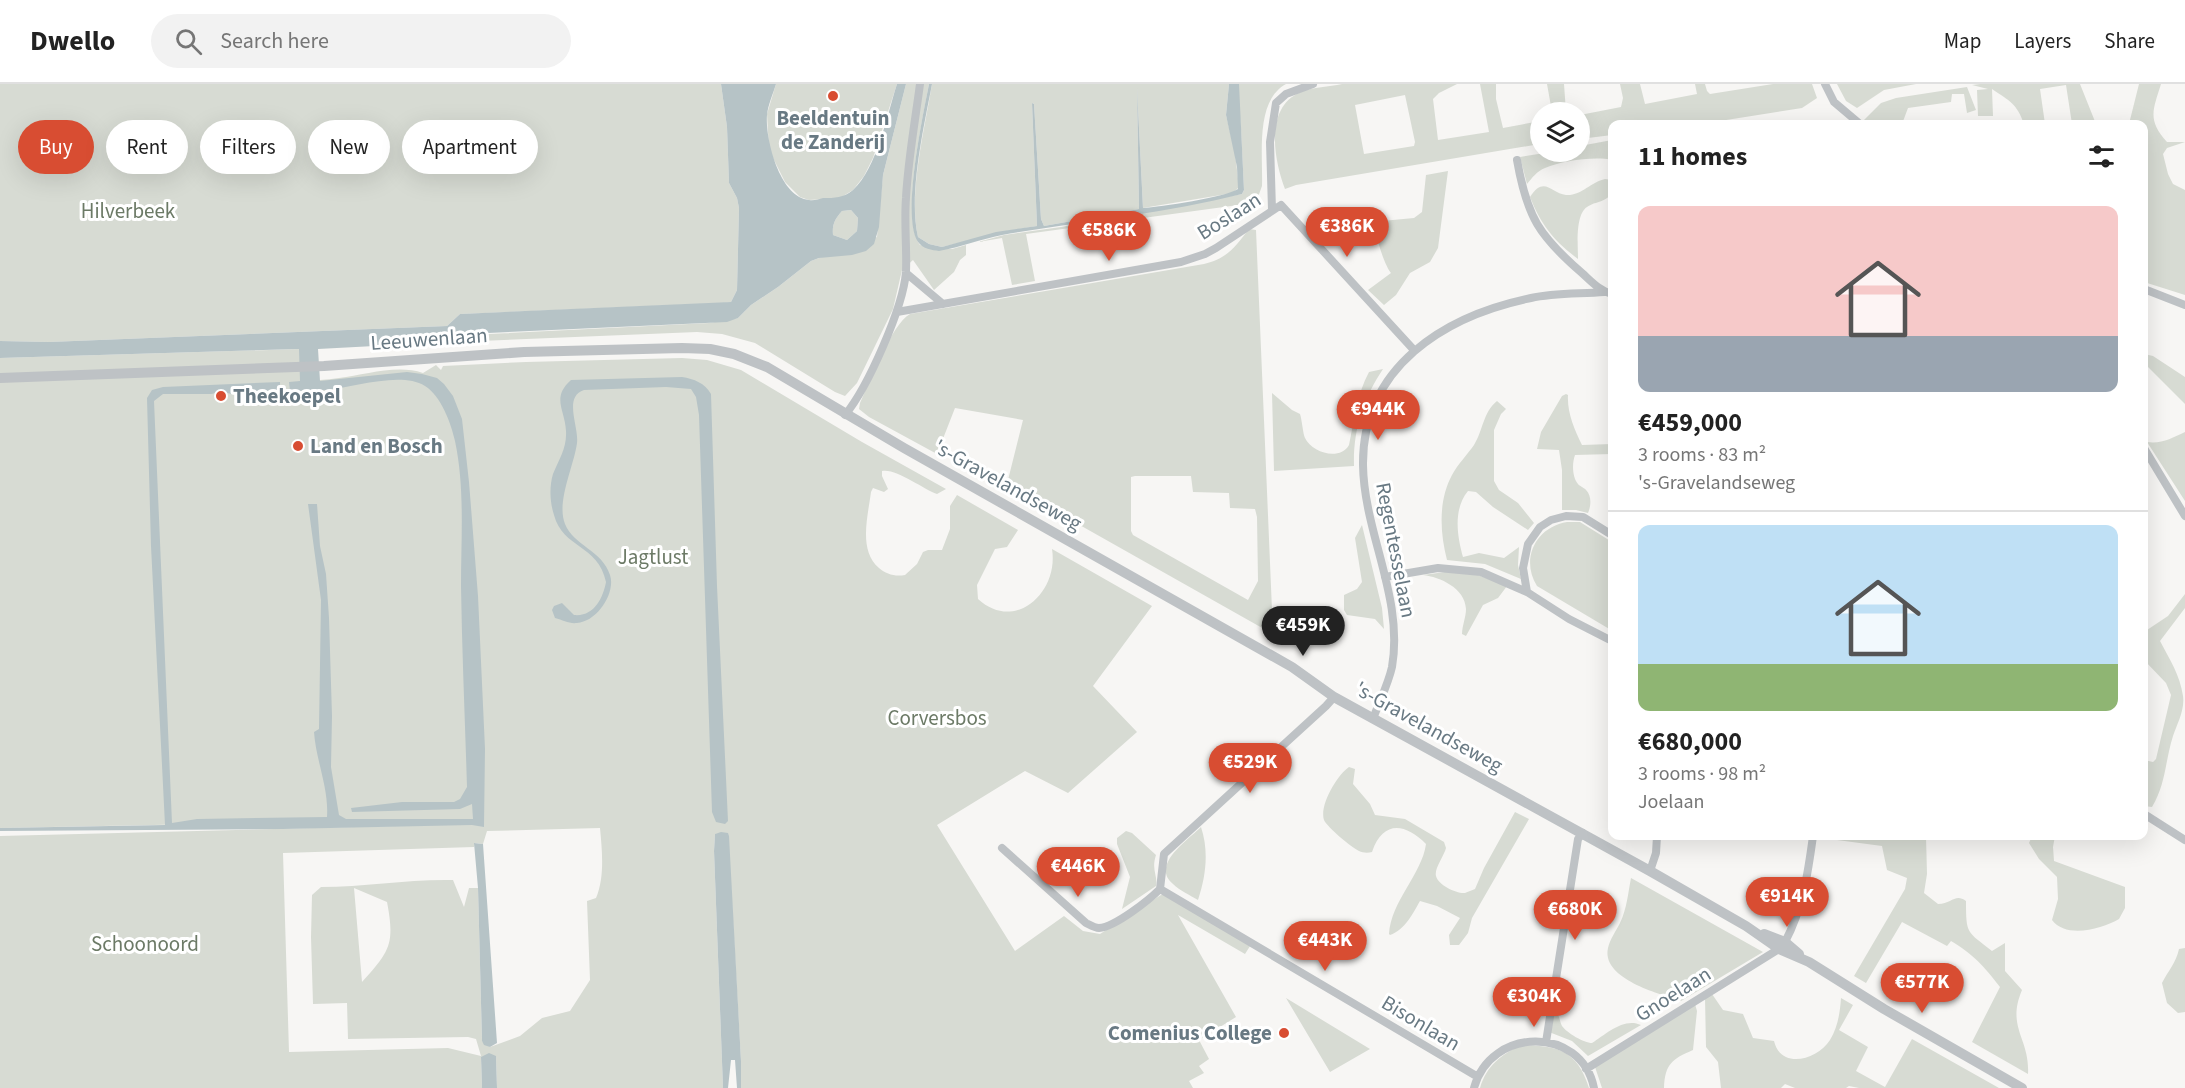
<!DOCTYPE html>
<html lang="en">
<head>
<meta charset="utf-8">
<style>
  body { margin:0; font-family:"Source Sans 3",sans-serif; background:#f2f2f2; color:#222; height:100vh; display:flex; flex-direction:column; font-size:22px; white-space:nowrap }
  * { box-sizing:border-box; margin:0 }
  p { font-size:20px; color:#767676 }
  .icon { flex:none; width:33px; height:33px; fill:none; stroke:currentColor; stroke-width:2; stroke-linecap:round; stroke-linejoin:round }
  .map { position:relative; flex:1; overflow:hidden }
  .sheet { position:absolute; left:1608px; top:36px; width:540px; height:720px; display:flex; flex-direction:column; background:#fff; border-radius:12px; box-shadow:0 6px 24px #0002 }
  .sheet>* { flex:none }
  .top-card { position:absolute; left:18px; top:36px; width:570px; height:54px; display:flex; gap:12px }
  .fabs { position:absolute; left:1530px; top:18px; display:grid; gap:12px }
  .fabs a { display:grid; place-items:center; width:60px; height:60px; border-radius:50%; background:#fff; box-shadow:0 6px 24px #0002; font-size:30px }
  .price { position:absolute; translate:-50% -51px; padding:0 14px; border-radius:21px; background:#d84d32; color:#fff; font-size:20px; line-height:39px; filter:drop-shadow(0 2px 3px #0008) }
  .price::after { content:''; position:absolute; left:50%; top:36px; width:18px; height:14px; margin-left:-9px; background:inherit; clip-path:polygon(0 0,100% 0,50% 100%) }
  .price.on { background:#222; color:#fff }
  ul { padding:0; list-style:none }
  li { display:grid; align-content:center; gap:12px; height:318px; padding:0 30px }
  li+li { border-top:2px solid #e0e0e0 }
  li span { display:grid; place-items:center; height:186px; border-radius:12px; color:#555 }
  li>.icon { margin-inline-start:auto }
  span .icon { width:108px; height:108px; fill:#fffc; stroke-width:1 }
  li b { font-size:26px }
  h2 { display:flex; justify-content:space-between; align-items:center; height:72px; padding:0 30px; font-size:26px }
  .chip { padding:0 21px; border-radius:27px; background:#fff; box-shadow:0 6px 24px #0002; font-size:21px; line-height:54px }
  .chip.on { background:#d84d32; color:#fff }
  header { display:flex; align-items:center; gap:36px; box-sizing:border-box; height:84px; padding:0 30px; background:#fff; border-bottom:2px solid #e0e0e0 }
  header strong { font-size:28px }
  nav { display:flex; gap:33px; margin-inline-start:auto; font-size:21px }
  .search { width:420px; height:54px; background:#f2f2f2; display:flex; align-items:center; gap:15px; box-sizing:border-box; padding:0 21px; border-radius:33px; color:#767676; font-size:22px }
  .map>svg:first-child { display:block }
</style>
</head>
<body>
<header>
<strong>Dwello</strong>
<div class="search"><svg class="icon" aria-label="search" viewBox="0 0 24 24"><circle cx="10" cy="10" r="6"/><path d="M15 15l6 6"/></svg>Search here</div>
<nav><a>Map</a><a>Layers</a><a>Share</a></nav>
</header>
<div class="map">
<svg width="2185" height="1004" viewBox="0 0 2185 1004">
  <rect width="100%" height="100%" fill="#f7f6f4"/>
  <path fill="#d7dbd3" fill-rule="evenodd" d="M0 0H721L727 43 729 99 737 114 739 124 737 206 731 218 724 219 460 230 447 242 49 258 0 257Z
    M776 0H897L873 74 864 92 853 106 840 114 809 116 800 113 785 98 769 66 767 30Z
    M906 0H929C923 33 900 135 920 161L952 165 966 161V171L960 176 954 188 934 206 913 176 902 186 893 225 857 299 845 312 835 308 755 259 722 250 697 248 432 259 468 251 709 239 738 234 751 221 778 203 811 177 877 153 883 91Z
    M932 0H1229L1226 31 1235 69 1239 103 1233 109 1143 124 1137 4 1139 125 1044 142 1041 135 1034 20 1032 19 1037 142 1007 147 942 163 929 160 918 153C908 110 925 44 932 0Z
    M1237 0H1286C1255 17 1263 70 1262 102L1258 113 1253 119 1026 150 1035 197 1012 201 1002 154 978 158 1004 151 1061 143 1242 110 1244 106 1241 45Z
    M1342 0H1457L1439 9 1433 15 1438 56 1489 48 1480 0H1496V15L1503 44 1540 37V60L1296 101 1285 105C1274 76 1264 23 1301 8 1313 3 1329 3 1342 0ZM1405 11 1415 58 1414 62 1364 70 1355 21Z
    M1547 0H1564L1566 28H1552Z
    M1620 0H1640L1645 20 1697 10 1695 0H1705L1707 7 1710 10 1773 0H1812L1817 14 1802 24 1701 40H1612V51L1580 55V31L1621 23 1623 14Z
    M1837 0H1916L1884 6 1857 24 1846 17Z
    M1980 0H2080L2096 40H2072L2066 1 2040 5 2045 40H2024C2017 20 2010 17 1992 5L1993 32H1978L1977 6 1988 5 1972 1Z
    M2139 0H2161C2153 26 2147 36 2167 58H2185L2167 64 2163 70 2168 90 2173 100 2185 106V211L2144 198V40H2129Z
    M1967 3 1976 26 1967 29 1964 10H1952L1951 18 1908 24 1902 40H1870L1864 36 1881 19 1896 14Z
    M1612 56V76C1594 72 1562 77 1545 84 1537 87 1532 94 1527 100L1520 73 1551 68H1580V62Z
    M1448 87 1438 164 1430 178 1410 189 1396 211 1384 221 1368 206 1391 189C1386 184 1375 154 1377 145 1378 140 1378 140 1382 137L1414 134 1422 128 1426 91Z
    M1605 95 1612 96V110C1601 120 1596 117 1587 123 1575 131 1578 162 1578 175 1554 157 1541 141 1530 113 1544 91 1551 109 1566 111 1581 112 1591 98 1605 95Z
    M851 126 858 134 857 147 847 156 833 151C832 140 835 135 842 127Z
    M1249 145 1256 146 1273 550 1007 400 1023 336 955 324 937 370 869 333 859 325 860 319C870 298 891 241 910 230L1204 180C1228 174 1235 163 1249 145ZM1135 392H1191L1193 408 1229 409 1230 424 1255 425 1257 433 1258 497 1248 516 1133 451 1131 447V393Z
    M300 265 301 297C314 296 326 296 339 294 365 291 397 280 423 289L436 281 441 286 443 282 526 278 682 274 707 276 741 286 862 358 946 405 937 410C923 405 896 384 882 387V392L888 405 884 408 873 404 871 408C868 432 858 466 879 484 886 490 895 493 905 491L917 480 923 468 928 466H942L950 445V422L957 411 1018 446 1007 463 995 465 977 501 978 515C1015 549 1059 508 1052 465L1152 522 1093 602 1137 648 1068 709 1025 687 937 741 1015 867 1064 832 1083 847 1100 850 1161 811H1168L1252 859 1245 870 1178 831 1236 933 1199 956 1209 975 1199 982 1204 989 1189 997 1193 1004H741V977L728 749 715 750 714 767 723 1004H497L496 972 481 973 482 1004H0V752L473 740 472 735 0 744V274ZM600 744C602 766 605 793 596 814L587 817 590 896 570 927 542 934 520 952 490 963 482 957 478 804H469L464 823 453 796C409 795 365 803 321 803L312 811 311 853 313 920 347 919 348 955 468 953 476 955 481 972 448 964 289 968 283 769 474 763 475 759 483 760 487 747ZM354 804 387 818C395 860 390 867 362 898Z
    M2144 270 2153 272 2185 293V320L2144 279Z
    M1383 285C1363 315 1353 346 1354 382L1274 387 1272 309 1292 326 1300 330C1302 336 1303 350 1305 354 1312 369 1340 377 1349 361 1354 337 1357 310 1369 288Z
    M1566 310 1568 311C1567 328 1574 345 1582 361L1612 360V370L1575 371C1572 379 1572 393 1578 400 1578 401 1586 405 1586 406 1592 412 1591 422 1588 429L1576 426H1562V386L1559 366 1537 365 1541 348 1562 312Z
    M1497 317 1506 325 1501 330 1494 346V397L1499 406 1518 419 1534 439 1528 446 1493 423 1476 408 1468 407C1453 425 1457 452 1463 473L1479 469 1504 474 1519 463 1518 481 1521 495 1485 480 1447 476C1440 449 1438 417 1452 391 1458 380 1467 371 1474 361 1483 347 1483 328 1497 317Z
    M2185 348V417L2147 358C2162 360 2172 354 2185 348Z
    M1567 438H1580L1612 458 1611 546 1537 502C1520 475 1536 443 1567 438Z
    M1362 441 1382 524 1384 545 1375 535 1347 531 1344 526V511L1357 505 1362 498 1355 454Z
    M1445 488 1478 491 1507 502 1498 514 1483 521 1466 552 1462 550C1462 542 1466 533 1466 525 1465 504 1440 493 1423 491Z
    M2185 510V524L2160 557C2170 576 2180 591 2183 612 2185 626 2177 640 2173 652 2165 677 2166 700 2152 723L2144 722V676L2153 678 2156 675 2171 611 2166 599 2144 576V548L2168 532Z
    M1349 683 1355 685 1353 700 1370 720 1375 731 1405 735 1444 758 1446 764C1444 772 1434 785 1436 792 1438 801 1457 810 1465 809 1468 808 1472 806 1475 805L1484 784 1515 728 1529 735 1472 834 1468 849 1459 861H1450L1449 851 1460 834 1437 822 1420 817C1413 829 1405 846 1390 851L1389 850C1391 817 1422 790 1426 760 1405 739 1383 736 1372 768 1368 769 1363 769 1359 767 1351 763 1327 743 1324 736 1319 721 1338 690 1349 683Z
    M1201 743C1209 767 1206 792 1198 816 1190 811 1180 807 1173 800 1150 781 1188 756 1201 743Z
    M1126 747 1132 749 1156 771C1151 786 1158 791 1156 802L1122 825 1130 793 1117 760V754Z
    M1822 752H1926L1927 790 1924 809 1938 820C1952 820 1955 809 1966 817 1966 851 1967 847 1992 867L2005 859V887L2022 906C2006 944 2030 954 2028 990L1972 958 2000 903C1983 881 1974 871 1951 857L1947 862 1902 838 1866 899 1854 892 1905 805 1907 794 1887 786 1882 762 1822 754Z
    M2032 752H2055L2053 763 2054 777 2125 803V824L2119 835C2102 845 2066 855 2052 836L2058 815 2057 793 2039 775 2029 759Z
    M1631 794 1763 868 1681 917C1660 910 1601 895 1608 864 1610 855 1616 847 1620 839 1627 824 1628 809 1631 794Z
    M2185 864V928L2178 929 2167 919 2162 899C2168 887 2176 879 2179 865Z
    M1712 910 1723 926 1743 930 1753 954 1774 957C1781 986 1817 976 1830 956 1838 943 1840 928 1841 914L1853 921 1839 946 1868 963 1856 987 1885 1003 1912 955 1999 1004H1859L1849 1002 1846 1004H1795L1785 1000 1781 1004H1721L1718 978 1706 963 1705 914Z
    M1286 914 1370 965 1330 988Z
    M1695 920 1697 927 1693 966C1672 975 1665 980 1664 1004H1602L1594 980Z
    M1552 926C1561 930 1558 934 1562 942 1567 949 1584 959 1592 959 1606 950 1624 933 1641 941L1588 972 1572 957 1549 948Z
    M1521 961C1558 962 1577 966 1589 1004H1480C1487 981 1501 971 1521 961Z"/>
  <path fill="#b6c3c6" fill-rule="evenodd" d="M721 0H776C773 10 768 21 767 31 765 55 780 114 809 116 814 117 819 115 823 114 835 114 843 114 853 106 877 84 887 31 897 0H906L883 91 879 143 874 160 866 167 852 171 819 174 811 177 778 203 751 221 738 234 727 238 488 249 468 251 431 259 318 265 320 297 407 288 422 290 437 294 444 300 453 312 462 335 469 398 478 512 485 665 484 743 472 741 283 745 0 747V744L165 741 151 462 147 314 152 306 163 303 280 298V307L232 310 222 308 211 310H163L154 317 172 739 197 735 327 733C329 704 316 677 314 648L319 645 321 516 308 420H317L320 462 326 490 329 534 332 632 331 683 339 731 346 735H473L472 720 460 725 352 728 351 724 402 718H454L460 715 467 703C465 636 462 569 461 502 461 454 465 404 455 357 451 339 441 312 425 302 400 287 353 304 326 306 314 307 302 307 290 307L289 298 300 297 299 265 0 274V257L49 258 447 242 460 230 731 218 737 206 739 124 737 114 729 99 727 43ZM851 126 858 134 857 147 847 156 833 151C832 140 835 135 842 127Z
    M929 0H932C924 43 908 110 918 153L929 160 942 163 996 148 1037 142 1032 19 1034 20 1041 135 1044 142 1139 125 1137 4 1143 124C1160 123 1226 113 1238 105L1237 83 1226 31 1229 0H1239L1244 106 1242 110C1163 130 1081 137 1002 151 981 155 961 163 939 167 932 166 923 165 918 158 901 133 923 31 929 0Z
    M682 293C694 295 705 299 711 310L717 502 728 737 725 740 716 738 712 728 699 331 696 313 691 305 666 303 584 306C563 313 579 342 577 359 574 382 556 418 565 440 574 462 602 466 610 491 616 509 597 538 577 539 569 540 563 536 555 534L552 526 554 522 562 519 574 531C594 533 603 514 606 498 598 460 563 465 554 431 550 419 549 403 553 390 559 375 567 364 566 347 565 325 551 314 571 296Z
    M721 748 728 749 729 752 741 977V1004H737L735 976H731L728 1004H723L714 767 715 750Z
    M474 759 483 760 497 959 490 963 484 961 482 957 478 804Z
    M489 969 496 972 497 1004H482L481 973Z"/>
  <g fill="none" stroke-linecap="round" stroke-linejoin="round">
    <path stroke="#bec2c5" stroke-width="8" d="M1825 0 1834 18 1860 40
      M1517 76C1527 133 1539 152 1582 189 1592 198 1600 207 1612 210
      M1272 126 1270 58 1276 19 1286 10 1313 0
      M906 189 943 220
      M2144 205 2185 221
      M897 228 1181 178 1205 170 1216 164 1281 121 1413 265
      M845 331C868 303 903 224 906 188 907 163 904 139 906 114 908 76 915 38 920 0
      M2144 364 2185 432
      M1385 493 1438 484 1481 488 1527 508 1569 535 1612 557
      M1527 508 1523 484 1528 460 1540 443 1551 436 1566 432 1583 433 1612 451
      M1373 635C1379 618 1388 601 1392 583 1404 514 1364 449 1363 381 1362 283 1444 232 1531 214 1554 209 1580 210 1604 208
      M2144 730 2185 756
      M1002 764 1086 839C1090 841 1095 844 1099 844 1115 843 1149 816 1160 805
      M1650 787 1656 769 1657 752
      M1160 805 1478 993
      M1160 805 1164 770 1326 622 1334 613
      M1785 858C1803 824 1808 789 1813 752
      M1546 958 1578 755 1583 749
      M1586 985 1779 865
      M1474 1004C1490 943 1581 941 1594 1004"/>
    <path stroke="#bec2c5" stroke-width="10" d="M0 294 324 282 524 268 682 264 710 265 734 270 767 283 904 364 1292 583 1334 613 1650 787 1746 842 1779 865 1809 878 1884 925 2022 1004
      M1764 850 1785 858 1799 870"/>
  </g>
  <g fill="#d84d32" stroke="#fff" stroke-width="2">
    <circle cx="833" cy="12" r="6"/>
    <circle cx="221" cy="312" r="6"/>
    <circle cx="298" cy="362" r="6"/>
    <circle cx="1284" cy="949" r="6"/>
  </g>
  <g text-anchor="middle" stroke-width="6" stroke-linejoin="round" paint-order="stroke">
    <g font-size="21" font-weight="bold" fill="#687983" stroke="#fff" text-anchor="start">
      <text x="833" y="41" text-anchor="middle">Beeldentuin<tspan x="833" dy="24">de Zanderij</tspan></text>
      <text x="233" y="319">Theekoepel</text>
      <text x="310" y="369">Land en Bosch</text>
      <text x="1272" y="956" text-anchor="end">Comenius College</text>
    </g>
    <g font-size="21" fill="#6c7a66" stroke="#fff">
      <text x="128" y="134">Hilverbeek</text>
      <text x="653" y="480">Jagtlust</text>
      <text x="937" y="641">Corversbos</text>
      <text x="145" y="867">Schoonoord</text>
    </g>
    <g font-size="21" fill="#687983" stroke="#fff">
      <text transform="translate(1229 132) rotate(-32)" y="7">Boslaan</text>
      <text transform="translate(429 255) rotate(-4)" y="7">Leeuwenlaan</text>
      <text transform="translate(1008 401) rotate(29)" y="7">'s-Gravelandseweg</text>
      <text transform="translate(1396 466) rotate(79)" y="7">Regentesselaan</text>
      <text transform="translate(1429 643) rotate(29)" y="7">'s-Gravelandseweg</text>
      <text transform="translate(1673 910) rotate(-32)" y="7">Gnoelaan</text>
      <text transform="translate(1421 939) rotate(31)" y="7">Bisonlaan</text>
    </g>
  </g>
</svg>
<div class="fabs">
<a><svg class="icon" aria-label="layers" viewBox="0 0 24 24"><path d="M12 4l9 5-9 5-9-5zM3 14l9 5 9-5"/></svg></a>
</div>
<b class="price" style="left:1347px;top:174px">€386K</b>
<b class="price" style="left:1109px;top:178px">€586K</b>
<b class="price" style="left:1378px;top:357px">€944K</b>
<b class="price on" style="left:1303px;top:573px">€459K</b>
<b class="price" style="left:1250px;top:710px">€529K</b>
<b class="price" style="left:1078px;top:814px">€446K</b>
<b class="price" style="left:1787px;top:844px">€914K</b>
<b class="price" style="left:1575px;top:857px">€680K</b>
<b class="price" style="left:1325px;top:888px">€443K</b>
<b class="price" style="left:1922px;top:930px">€577K</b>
<b class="price" style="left:1534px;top:944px">€304K</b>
<div class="top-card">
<a class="chip on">Buy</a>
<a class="chip">Rent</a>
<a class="chip">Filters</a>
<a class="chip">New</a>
<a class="chip">Apartment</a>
</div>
<section class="sheet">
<h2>11 homes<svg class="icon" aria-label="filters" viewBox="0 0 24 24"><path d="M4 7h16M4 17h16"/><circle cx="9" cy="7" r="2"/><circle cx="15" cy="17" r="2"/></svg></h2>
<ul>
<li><span style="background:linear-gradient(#f6c9c9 70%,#9aa5b1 0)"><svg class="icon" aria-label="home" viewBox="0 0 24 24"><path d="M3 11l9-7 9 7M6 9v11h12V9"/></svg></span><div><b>€459,000</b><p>3 rooms · 83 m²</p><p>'s-Gravelandseweg</p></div></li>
<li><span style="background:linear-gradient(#bfe0f5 75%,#8fb573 0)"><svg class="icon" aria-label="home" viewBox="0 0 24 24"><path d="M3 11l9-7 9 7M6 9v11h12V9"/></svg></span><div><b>€680,000</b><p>3 rooms · 98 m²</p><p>Joelaan</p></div></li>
</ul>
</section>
</div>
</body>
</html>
